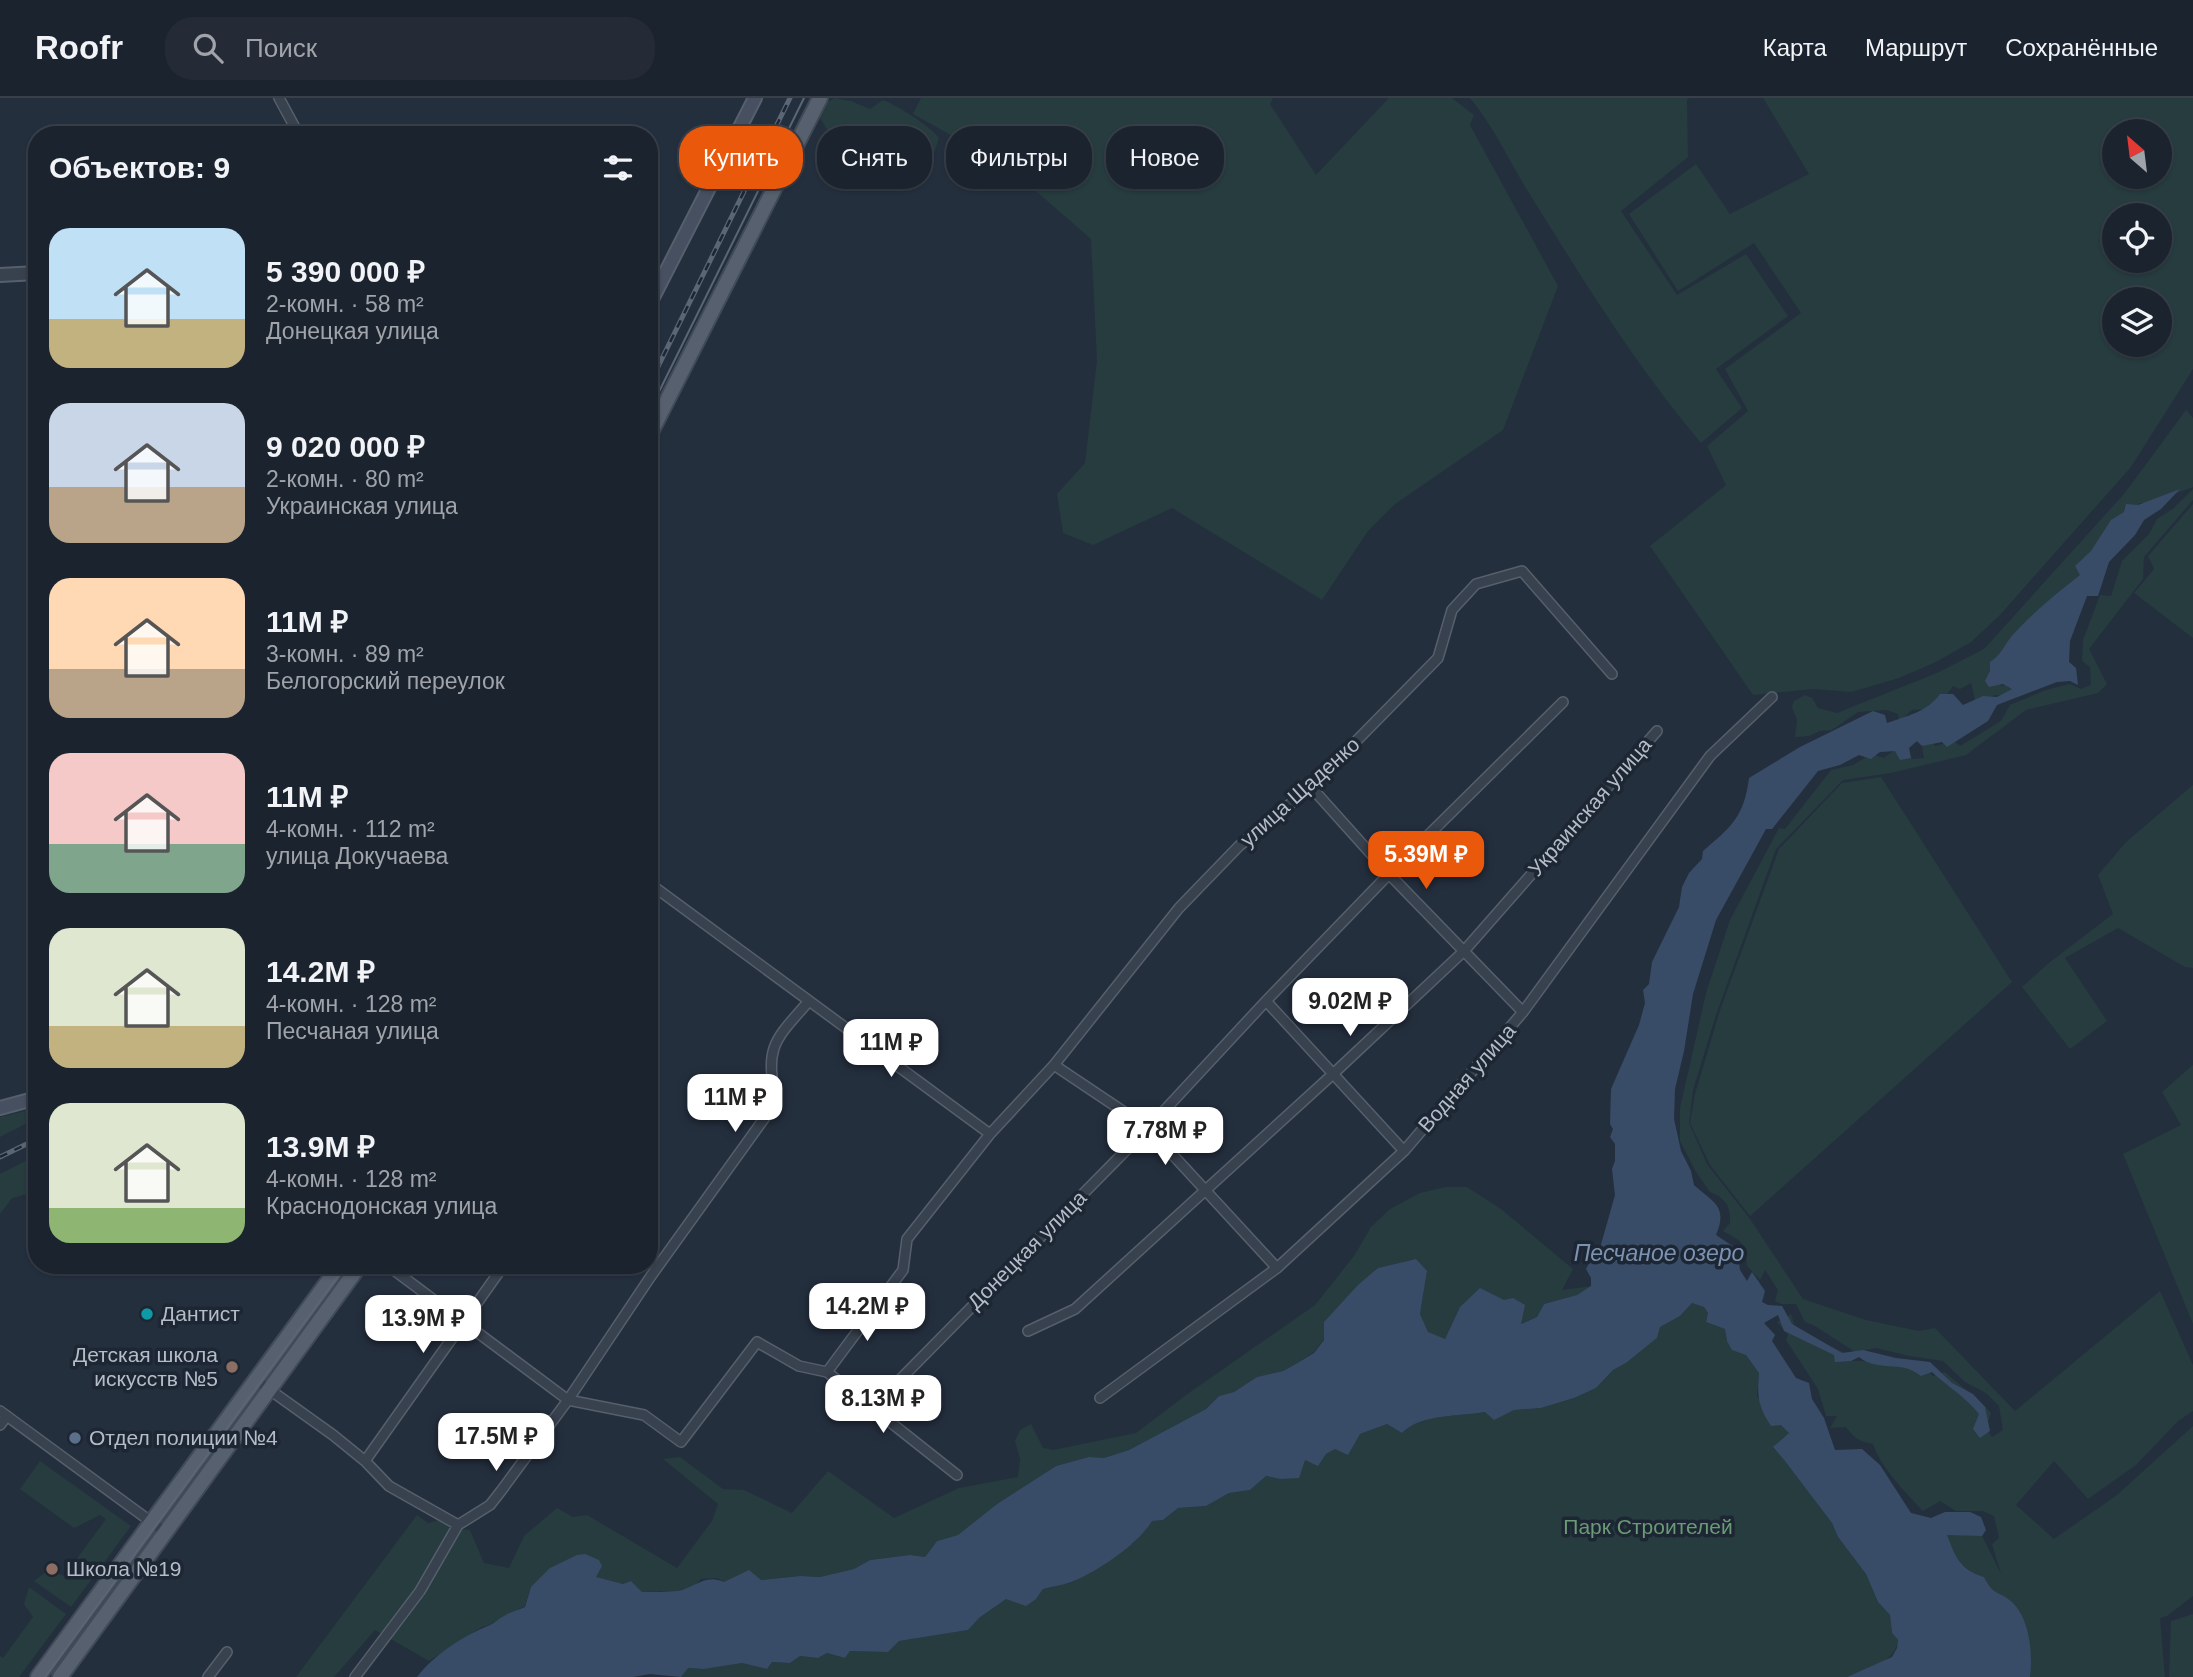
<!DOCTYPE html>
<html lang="ru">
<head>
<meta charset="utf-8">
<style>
  body { margin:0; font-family:Helvetica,sans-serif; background:#242b36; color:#f1f3f6; height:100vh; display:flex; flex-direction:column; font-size:26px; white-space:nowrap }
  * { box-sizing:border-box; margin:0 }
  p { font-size:23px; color:#a0a4aa }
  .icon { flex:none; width:38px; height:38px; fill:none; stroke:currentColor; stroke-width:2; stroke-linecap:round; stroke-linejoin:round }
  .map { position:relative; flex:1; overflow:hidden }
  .details { position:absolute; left:28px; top:28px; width:630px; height:1148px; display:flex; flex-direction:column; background:#1b232e; border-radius:28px; box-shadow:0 2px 5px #0004,0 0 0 2px #39404a }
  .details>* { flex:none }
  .top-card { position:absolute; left:679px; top:28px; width:665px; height:63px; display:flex; gap:14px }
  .needle { width:46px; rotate:332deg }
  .tools { position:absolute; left:2102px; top:21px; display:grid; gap:14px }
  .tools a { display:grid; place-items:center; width:70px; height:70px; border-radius:50%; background:#1b232e; box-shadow:0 2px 5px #0004,0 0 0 2px #39404a; font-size:35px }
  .price { position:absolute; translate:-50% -60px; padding:0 16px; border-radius:14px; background:#fff; color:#222; font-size:23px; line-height:46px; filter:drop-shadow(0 2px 4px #0008) }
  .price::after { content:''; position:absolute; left:50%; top:42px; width:21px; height:16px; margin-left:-10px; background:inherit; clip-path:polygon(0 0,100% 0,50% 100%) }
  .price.selected { background:#ea580c; color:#fff }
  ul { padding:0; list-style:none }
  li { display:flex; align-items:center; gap:21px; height:175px; padding:0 21px }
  li span { display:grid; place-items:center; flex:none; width:196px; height:140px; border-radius:21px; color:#555 }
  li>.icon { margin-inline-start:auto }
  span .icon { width:84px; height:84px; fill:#fffc; stroke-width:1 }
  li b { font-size:30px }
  h2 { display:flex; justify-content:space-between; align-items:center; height:84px; padding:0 21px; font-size:30px }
  .pill { padding:0 24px; border-radius:28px; background:#1b232e; box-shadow:0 2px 5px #0004,0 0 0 2px #39404a; font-size:24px; line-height:63px }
  .pill.selected { background:#ea580c; color:#fff }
  header { display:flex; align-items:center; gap:42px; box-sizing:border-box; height:98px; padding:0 35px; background:#1b232e; border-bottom:2px solid #39404a }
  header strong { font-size:33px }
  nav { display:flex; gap:38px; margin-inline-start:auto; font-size:24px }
  .search { width:490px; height:63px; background:#242b36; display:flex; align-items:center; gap:18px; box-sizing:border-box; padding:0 24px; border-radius:28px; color:#a0a4aa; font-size:26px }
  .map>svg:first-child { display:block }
</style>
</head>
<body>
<header>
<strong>Roofr</strong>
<div class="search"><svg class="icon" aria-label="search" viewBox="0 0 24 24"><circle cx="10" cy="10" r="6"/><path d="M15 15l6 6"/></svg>Поиск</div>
<nav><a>Карта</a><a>Маршрут</a><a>Сохранённые</a></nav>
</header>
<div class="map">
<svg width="2193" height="1579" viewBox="0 0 2193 1579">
  <rect width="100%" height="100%" fill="#242f3e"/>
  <path fill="#263c3f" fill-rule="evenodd" d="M834 0 851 3 870 11 883 2C897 7 931 29 939 40L933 58C899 68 894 10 856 31L846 26 837 34 828 33 820 20 827 5Z
    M921 0H1273L1270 6 1316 77 1389 0H1452L1474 17 1470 27 1558 188 1503 332 1395 406 1368 433 1322 502 1172 410 1093 447 1063 435 1057 396 1085 365 1097 262 1091 141 1007 68 913 16Z
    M1470 0H1689L1687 2 1688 59 1621 113 1677 197 1746 156 1788 218 1716 271 1742 310 1701 345C1636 268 1585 185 1532 100 1511 67 1495 30 1470 0Z
    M1763 0H2193V271L2131 369 1999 518 1971 544 1936 564 1899 580 1851 594 1813 591 1753 597 1650 448 1726 387 1707 348 1748 313 1725 271 1801 215 1754 145 1678 193 1629 116 1696 66 1730 116 1809 76ZM2114 33H2160V79H2114ZM2114 117H2160V163H2114ZM2114 201H2160V247H2114Z
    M2186 312 2193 320V389L2151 405H2139L2137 413 2092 475 1997 582 2001 588 2015 585 2009 598 1995 597 1976 606 1971 585 1960 591 1953 588 1942 603 1928 611 1912 612 1899 624 1898 616 1886 612 1858 614 1832 632 1820 633 1809 638 1795 639 1797 622 1792 609 1794 603 1805 597 1812 600 1818 610 1837 615 1937 575 1984 551 2124 396Z
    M2193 391V402L2144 459 2143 481 2089 551 2107 586 2098 595 2026 612 1966 657 1891 675 1843 682 1776 751 1716 917 1693 992 1689 1025 1707 1066 1750 1121 1803 1201 1866 1222 1919 1233 1935 1230 2015 1313 2160 1193 2193 1267V1313L2178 1323 2136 1367 2088 1401 2054 1363 2016 1407 2054 1441 2117 1397 2193 1328V1498L2167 1518 2160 1520 2165 1579H2030L2031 1556 2012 1505 1990 1493 1984 1479C1960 1472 1955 1458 1946 1436L1982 1438 2001 1476 1992 1446 1999 1440 1994 1418 1982 1413H1956L1940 1403 1923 1413C1907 1396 1880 1369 1873 1346 1860 1344 1854 1340 1846 1329L1830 1330 1837 1318H1826L1818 1291 1786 1242 1788 1236 1777 1224 1791 1216 1796 1232 1847 1256 1848 1263H1864L1924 1270 1933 1278 1945 1274C1960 1289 1978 1298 1991 1315L1986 1330 1992 1339 2003 1332 1999 1308 1986 1295 1965 1284 1943 1263 1909 1258 1876 1250 1855 1254 1815 1228 1805 1224 1796 1206H1781L1775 1203 1778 1192 1765 1172 1760 1182 1747 1168C1746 1145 1743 1144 1723 1133L1730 1125V1116L1727 1106 1719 1098 1710 1094 1696 1074 1680 1043V1010L1706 895 1730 822 1779 730 1785 731 1831 672 1853 667 1871 656 1884 660 1893 653 1908 652 1912 661 1924 660 1922 649 1930 642 1935 648 1954 643 1960 648 2001 623 2010 607 2046 592 2070 586 2081 591 2091 587 2090 569 2082 563 2083 542 2100 497 2111 498 2122 463 2149 436 2157 421 2174 410Z
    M2193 406V540L2134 495 2154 471 2148 458Z
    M1881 679 2012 884 1750 1118 1710 1067 1690 1025 1695 996 1720 912 1779 751 1842 685Z
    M2193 687V870L2185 869 2118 830 2065 860 2107 923 2070 951 2022 889 2050 864 2113 816 2098 777 2126 744Z
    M2193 967V1226L2123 1056 2181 1027 2162 994Z
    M37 1010V1020L0 1039V1019Z
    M37 1057V1088L27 1096 12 1100 0 1116V1076Z
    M1446 1089H1467L1501 1111 1573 1171 1562 1192 1592 1188 1577 1197 1544 1206 1537 1219 1520 1226 1504 1202 1460 1209 1445 1241 1428 1235 1420 1216 1427 1174 1416 1161 1378 1170 1314 1254 1294 1267 1283 1273 1257 1279 1234 1294 1219 1298 1206 1311 1129 1352 1104 1360 1089 1359 1056 1368 997 1406 958 1437 937 1443 925 1459 910 1457 870 1462 854 1471 820 1479 800 1478 761 1482 724 1484 717 1480 701 1481 693 1489 676 1493 642 1494 631 1483 623 1486 595 1479 531 1489 525 1508C511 1514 496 1526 482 1529L429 1563 375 1532 334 1579H296L417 1417 428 1425 440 1422 451 1430 470 1432 484 1465 509 1470 524 1438 557 1410 573 1419 587 1417 677 1470 712 1423 718 1406 663 1361 680 1359 723 1391 744 1392 792 1415 828 1373 894 1420 959 1390 1018 1379 1020 1361 1015 1343 1020 1332 1031 1326 1043 1350 1053 1352 1136 1335 1186 1297 1315 1207 1354 1158 1371 1129 1390 1111 1420 1095Z
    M1692 1205 1704 1209 1708 1215 1706 1224 1725 1231 1727 1243 1746 1257 1759 1275 1757 1298 1789 1335 1773 1350 1785 1362 1832 1425 1838 1439 1866 1476 1878 1504 1890 1517 1892 1535 1898 1542C1896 1565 1866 1571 1847 1579H681L687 1570 704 1571 742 1565 767 1571 772 1564 790 1565 800 1558 818 1560 827 1555 845 1560 850 1553 888 1554 899 1543 968 1532 979 1520 1006 1501H1036L1043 1491 1073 1484 1133 1445 1152 1423 1163 1422 1178 1410 1206 1408 1229 1395 1250 1392 1266 1378 1280 1381 1305 1361 1326 1356 1360 1336 1387 1326 1402 1335C1422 1315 1459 1319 1486 1314L1495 1321 1514 1312 1541 1310 1574 1300 1596 1290 1613 1272 1626 1265 1657 1240 1660 1229 1680 1218Z
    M40 1363 131 1428 71 1509 34 1483 48 1472 64 1478 106 1421 100 1417 74 1430 20 1391Z
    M29 1489 66 1516 19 1579H0V1558L3 1560 33 1519 24 1506Z
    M2193 1516V1579H2169L2171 1523Z"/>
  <path fill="#394c67" d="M2180 391 2161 411 2144 422 2135 437 2109 464 2098 498H2087L2070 543 2069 564 2076 570 2078 587 2070 583 2057 584 1997 607 1988 623 1947 649 1942 644 1922 648 1917 643 1909 650 1911 660 1900 662 1895 653 1880 654 1871 661 1859 657 1840 667 1818 673 1772 731H1766L1716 822 1693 896 1684 953 1675 991 1674 1021 1681 1053 1691 1073 1694 1087C1714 1105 1728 1108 1716 1137L1737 1151 1740 1172 1747 1183 1752 1174 1765 1193 1762 1204 1768 1207 1782 1208 1792 1226 1842 1255 1863 1252 1896 1260 1930 1264 1952 1285 1973 1296 1985 1309 1990 1333 1980 1340 1973 1331 1979 1316C1966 1299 1948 1289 1932 1274L1921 1278C1900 1261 1879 1275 1859 1259L1851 1263 1835 1264 1834 1257 1784 1233 1778 1217 1764 1225 1775 1237 1772 1243 1796 1280 1809 1285 1812 1301 1824 1320 1835 1352 1862 1351 1880 1367 1911 1415 1931 1420 1945 1414H1970L1981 1419 1986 1432 1982 1438 1947 1437C1955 1458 1960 1472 1984 1479 1994 1499 1998 1492 2012 1504 2030 1521 2033 1557 2030 1579H1847L1892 1559 1897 1550 1898 1542 1892 1535 1890 1517 1878 1504 1866 1476 1838 1439 1832 1425 1785 1363 1773 1349 1789 1335 1781 1327 1771 1328C1758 1308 1757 1299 1759 1275L1746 1257 1732 1252 1727 1243 1725 1231 1706 1224 1708 1215 1704 1209 1692 1205 1680 1218 1660 1229 1657 1240 1626 1265 1613 1272 1596 1290 1574 1300 1541 1310 1514 1312 1494 1322 1485 1314C1459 1319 1422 1315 1402 1335L1387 1326 1360 1336 1348 1357 1335 1351 1326 1356 1318 1368 1305 1362 1299 1380 1280 1381 1266 1378 1250 1392 1229 1395 1206 1408 1178 1410 1163 1422 1152 1423C1138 1446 1101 1471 1076 1482 1066 1487 1054 1488 1043 1491L1036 1501 1026 1508 1006 1501 979 1520 968 1532 899 1543 888 1554 850 1553 845 1560 827 1555 818 1560 800 1558 790 1565 772 1564 767 1571 742 1565 704 1571 688 1570 681 1579 650 1576 633 1579H417C435 1556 463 1538 490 1527 495 1525 499 1520 504 1518 510 1514 518 1512 525 1509L531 1489 550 1470 577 1457 585 1456 599 1462 602 1468 596 1479 623 1486 631 1483 642 1494C653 1494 666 1494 677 1493 695 1490 705 1475 724 1484L749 1472 761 1482 800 1478 820 1479 854 1471 870 1462 910 1457 925 1459 937 1443 958 1437 997 1406 1056 1368 1089 1359 1104 1360 1129 1352 1206 1311 1219 1298 1234 1294 1257 1279 1283 1273 1294 1267 1314 1255 1324 1242V1224L1358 1187 1378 1170 1416 1161 1427 1173 1420 1216 1428 1234 1445 1241 1460 1209 1480 1190 1504 1202 1513 1200 1525 1207 1521 1226 1537 1219 1544 1206 1577 1197 1591 1188V1180L1586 1171 1594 1155 1600 1150 1615 1097 1612 1071 1615 1063V1046L1610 1039 1613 1031 1610 1026 1611 991 1639 927 1645 905 1643 892 1649 886 1652 864 1679 809 1682 789 1689 775 1702 761 1703 753C1731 729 1744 719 1749 680L1800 649 1873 613 1885 617 1887 625C1907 618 1927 614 1940 596H1953L1963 607 1983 598 1997 599 2012 591 2003 586 1989 589 1985 583 1990 573V564C2001 557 2003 549 2011 539 2031 516 2056 496 2080 477L2075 468 2091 453 2111 422 2124 414 2126 406 2138 407Z"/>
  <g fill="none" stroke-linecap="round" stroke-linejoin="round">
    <defs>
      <path id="minor" d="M279 0 299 37
        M1311 689 1389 776 1523 914
        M649 785 990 1036
        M1266 903 1404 1053
        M1054 967 1148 1030 1277 1170
        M387 1167 568 1302 644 1317 681 1344 757 1244 799 1268 827 1274 903 1172 907 1141 990 1036 1054 967 1179 810 1239 748 1311 689 1438 560 1452 512 1476 486 1522 473 1612 576
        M1028 1233 1075 1211 1333 976 1464 853 1657 633
        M827 1274 957 1377
        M256 1282 333 1337 365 1363 389 1388 458 1427
        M1100 1300 1277 1170 1404 1053 1523 914 1710 658 1772 599
        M873 1309 1148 1030 1266 903 1389 776 1563 604
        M0 1313 165 1434
        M0 1327 7 1318
        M365 1363 504 1167
        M208 1579 227 1554
        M355 1579 420 1493 458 1427 490 1407 501 1393 568 1302 651 1178 776 1004C765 948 773 944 809 903"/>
      <path id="tertiary" d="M0 177 37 175"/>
      <path id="secondary" d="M649 207 755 0
        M0 1010 37 1000"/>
      <path id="primary" d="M649 338 820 0
        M38 1579 340 1167
        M60 1579 360 1167"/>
    </defs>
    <use href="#minor" stroke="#565f6c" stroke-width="12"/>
    <use href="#tertiary" stroke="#565f6c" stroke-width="16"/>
    <use href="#secondary" stroke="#565f6c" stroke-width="16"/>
    <use href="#primary" stroke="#414a57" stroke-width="18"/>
    <use href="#minor" stroke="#38414e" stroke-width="9"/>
    <use href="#tertiary" stroke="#38414e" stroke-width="12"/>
    <use href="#secondary" stroke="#465061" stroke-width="12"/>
    <use href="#primary" stroke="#56606e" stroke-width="14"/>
    <path stroke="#5a6575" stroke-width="2" d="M649 314 804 0
      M45 1579 346 1167"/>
    <defs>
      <path id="rail" d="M649 287 790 0
        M0 1059 37 1041"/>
    </defs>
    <use href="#rail" stroke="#5a6575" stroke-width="5"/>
    <use href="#rail" stroke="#1d2633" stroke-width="2.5" stroke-dasharray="8" stroke-linecap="butt"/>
  </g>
  <circle fill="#0f9aa8" stroke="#1d2633" stroke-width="2.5" cx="147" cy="1216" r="7"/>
  <g fill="#8d6e63" stroke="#1d2633" stroke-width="2.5">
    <circle cx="232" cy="1269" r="7"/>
    <circle cx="52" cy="1471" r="7"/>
  </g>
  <circle fill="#5c6f8a" stroke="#1d2633" stroke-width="2.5" cx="75" cy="1340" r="7"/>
  <g text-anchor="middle" stroke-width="7" stroke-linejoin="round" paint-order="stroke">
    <g font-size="21" fill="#b4bcc9" stroke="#1d2633">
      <text transform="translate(1300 694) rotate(-42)" y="7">улица Щаденко</text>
      <text transform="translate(1590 709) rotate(-49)" y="7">Украинская улица</text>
      <text transform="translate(1467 980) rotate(-49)" y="7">Водная улица</text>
      <text transform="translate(1027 1152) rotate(-45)" y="7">Донецкая улица</text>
    </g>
    <g font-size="21" fill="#b4bcc9" stroke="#1d2633" text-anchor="start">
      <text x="161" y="1223">Дантист</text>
      <text x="218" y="1264" text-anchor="end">Детская школа<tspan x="218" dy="24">искусств №5</tspan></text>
      <text x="89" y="1347">Отдел полиции №4</text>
      <text x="66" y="1478">Школа №19</text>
    </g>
    <g font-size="21" fill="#6b9a76" stroke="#1d2633">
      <text x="1648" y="1436">Парк Строителей</text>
    </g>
    <g font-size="23" font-style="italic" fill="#7c92b1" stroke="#1d2633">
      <text x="1659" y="1163">Песчаное озеро</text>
    </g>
  </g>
</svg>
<div class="tools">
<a><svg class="needle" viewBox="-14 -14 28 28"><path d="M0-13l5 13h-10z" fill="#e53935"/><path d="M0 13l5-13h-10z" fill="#a0a4aa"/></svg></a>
<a><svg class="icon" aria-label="locate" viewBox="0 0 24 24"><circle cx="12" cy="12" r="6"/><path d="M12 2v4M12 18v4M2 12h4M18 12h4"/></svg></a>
<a><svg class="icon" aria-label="layers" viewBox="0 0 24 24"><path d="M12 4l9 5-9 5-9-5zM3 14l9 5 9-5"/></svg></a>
</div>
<b class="price selected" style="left:1426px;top:793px">5.39M ₽</b>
<b class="price" style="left:1350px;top:940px">9.02M ₽</b>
<b class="price" style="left:891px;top:981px">11M ₽</b>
<b class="price" style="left:735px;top:1036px">11M ₽</b>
<b class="price" style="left:1165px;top:1069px">7.78M ₽</b>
<b class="price" style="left:867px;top:1245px">14.2M ₽</b>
<b class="price" style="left:423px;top:1257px">13.9M ₽</b>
<b class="price" style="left:883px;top:1337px">8.13M ₽</b>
<b class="price" style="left:496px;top:1375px">17.5M ₽</b>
<div class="top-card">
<a class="pill selected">Купить</a>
<a class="pill">Снять</a>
<a class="pill">Фильтры</a>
<a class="pill">Новое</a>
</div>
<section class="details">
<h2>Объектов: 9<svg class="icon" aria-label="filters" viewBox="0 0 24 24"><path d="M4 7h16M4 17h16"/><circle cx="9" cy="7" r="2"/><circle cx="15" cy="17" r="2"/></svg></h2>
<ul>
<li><span style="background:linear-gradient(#bfe0f5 65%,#c2b280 0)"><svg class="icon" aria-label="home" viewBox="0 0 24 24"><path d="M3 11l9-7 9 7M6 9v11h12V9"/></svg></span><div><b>5 390 000 ₽</b><p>2-комн. · 58 m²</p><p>Донецкая улица</p></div></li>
<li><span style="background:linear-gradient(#c9d6e8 60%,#b9a48a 0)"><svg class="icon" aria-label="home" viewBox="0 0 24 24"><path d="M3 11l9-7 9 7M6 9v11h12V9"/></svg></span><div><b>9 020 000 ₽</b><p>2-комн. · 80 m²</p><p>Украинская улица</p></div></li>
<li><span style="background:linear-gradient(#ffd9b3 65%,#b9a48a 0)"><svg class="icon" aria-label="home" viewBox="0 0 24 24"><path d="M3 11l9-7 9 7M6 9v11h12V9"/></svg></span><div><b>11M ₽</b><p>3-комн. · 89 m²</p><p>Белогорский переулок</p></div></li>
<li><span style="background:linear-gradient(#f6c9c9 65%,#7fa58c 0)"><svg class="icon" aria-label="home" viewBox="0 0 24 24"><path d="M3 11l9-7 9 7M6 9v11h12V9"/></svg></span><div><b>11M ₽</b><p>4-комн. · 112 m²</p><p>улица Докучаева</p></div></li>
<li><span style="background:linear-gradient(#dfe7d0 70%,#c2b280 0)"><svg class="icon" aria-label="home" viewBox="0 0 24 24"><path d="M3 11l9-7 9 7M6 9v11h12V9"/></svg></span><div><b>14.2M ₽</b><p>4-комн. · 128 m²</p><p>Песчаная улица</p></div></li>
<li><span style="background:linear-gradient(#dfe7d0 75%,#8fb573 0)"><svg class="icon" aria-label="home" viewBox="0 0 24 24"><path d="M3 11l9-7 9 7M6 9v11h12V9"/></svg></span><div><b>13.9M ₽</b><p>4-комн. · 128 m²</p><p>Краснодонская улица</p></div></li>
</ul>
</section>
</div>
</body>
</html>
